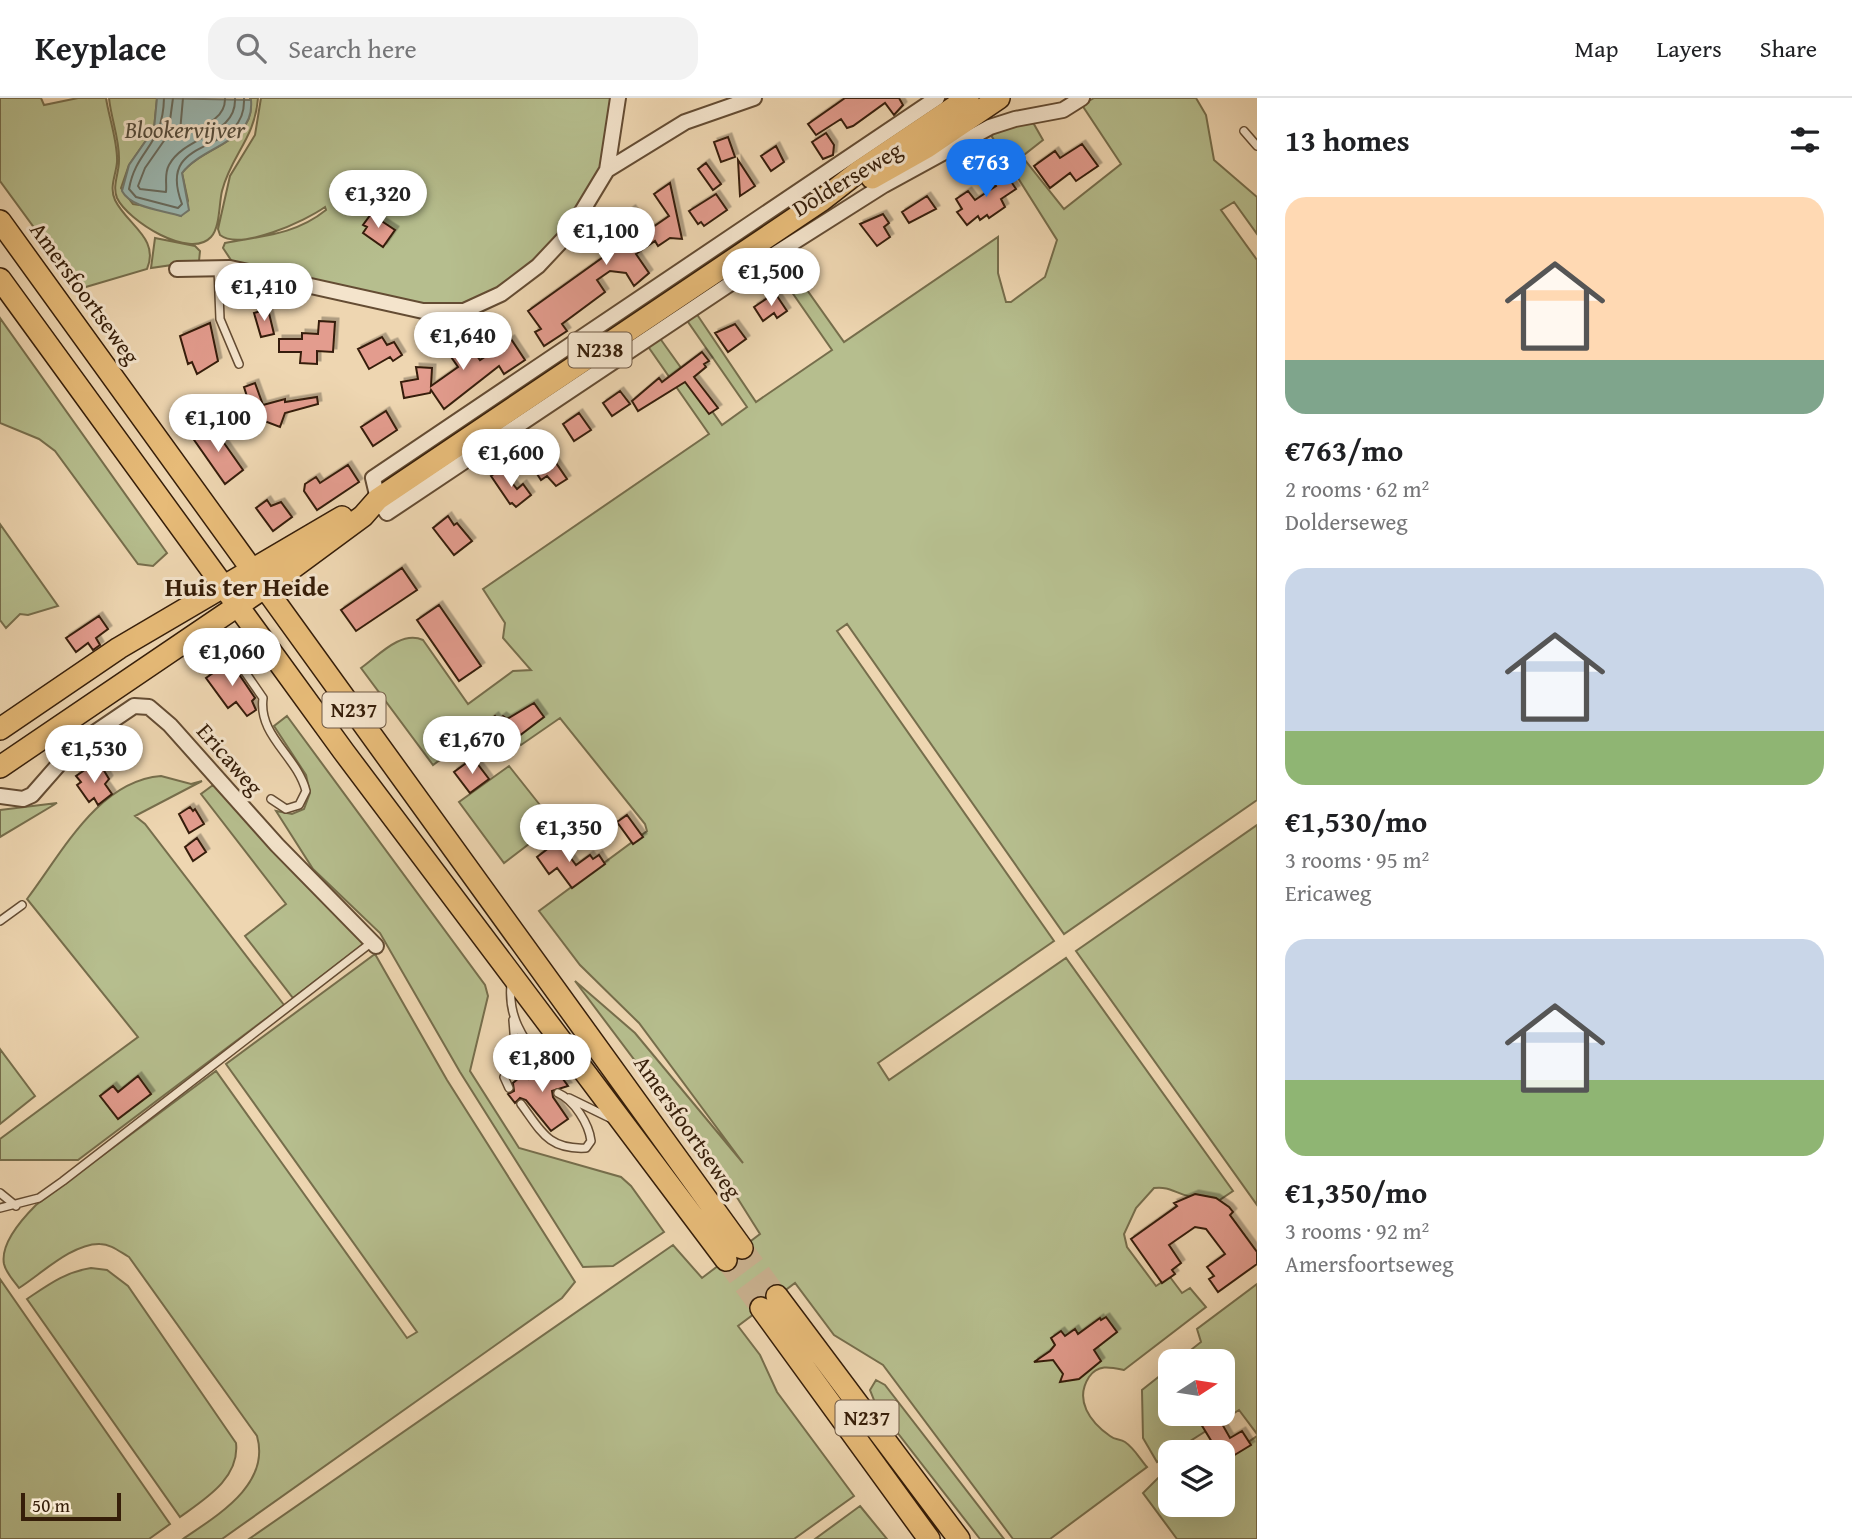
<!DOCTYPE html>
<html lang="en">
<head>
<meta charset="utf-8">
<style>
  body { margin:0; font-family:"Gentium Book Plus",serif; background:#f2f2f2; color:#202124; height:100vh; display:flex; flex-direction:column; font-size:26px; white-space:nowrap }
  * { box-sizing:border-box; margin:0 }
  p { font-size:23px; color:#757577 }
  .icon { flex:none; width:38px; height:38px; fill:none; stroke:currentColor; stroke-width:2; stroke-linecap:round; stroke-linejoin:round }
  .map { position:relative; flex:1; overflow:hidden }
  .panel { display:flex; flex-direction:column; background:#fff; width:595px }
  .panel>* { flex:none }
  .needle { width:46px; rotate:78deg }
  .tools { position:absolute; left:1158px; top:1251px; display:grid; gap:14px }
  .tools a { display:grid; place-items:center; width:77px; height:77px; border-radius:14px; background:#fff; box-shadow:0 7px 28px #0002; font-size:35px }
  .scale { position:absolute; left:21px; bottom:18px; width:100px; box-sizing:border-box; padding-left:7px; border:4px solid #361e09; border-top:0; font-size:19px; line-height:24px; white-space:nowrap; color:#361e09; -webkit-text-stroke:5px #f4e4cc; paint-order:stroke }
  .price { position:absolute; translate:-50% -60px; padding:0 16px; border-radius:24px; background:#fff; color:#222; font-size:23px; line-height:46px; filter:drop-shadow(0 2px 4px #0008) }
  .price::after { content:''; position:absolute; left:50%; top:42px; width:21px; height:16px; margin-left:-10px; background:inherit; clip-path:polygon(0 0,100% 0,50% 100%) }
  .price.selected { background:#1a73e8; color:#fff }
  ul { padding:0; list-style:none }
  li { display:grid; align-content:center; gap:14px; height:371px; padding:0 28px }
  li span { display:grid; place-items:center; height:217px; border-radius:21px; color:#555 }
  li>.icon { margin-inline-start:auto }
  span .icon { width:126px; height:126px; fill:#fffc; stroke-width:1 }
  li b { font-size:30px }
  h2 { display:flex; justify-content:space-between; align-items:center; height:84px; padding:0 28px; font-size:30px }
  header { display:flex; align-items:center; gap:42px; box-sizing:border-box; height:98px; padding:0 35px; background:#fff; border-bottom:2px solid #e0e0e0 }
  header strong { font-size:33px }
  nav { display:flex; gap:38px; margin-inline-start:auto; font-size:24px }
  .search { width:490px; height:63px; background:#f2f2f2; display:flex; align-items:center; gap:18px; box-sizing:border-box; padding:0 24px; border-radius:21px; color:#757577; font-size:26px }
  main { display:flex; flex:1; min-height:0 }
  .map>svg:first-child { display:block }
</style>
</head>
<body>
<header>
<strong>Keyplace</strong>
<div class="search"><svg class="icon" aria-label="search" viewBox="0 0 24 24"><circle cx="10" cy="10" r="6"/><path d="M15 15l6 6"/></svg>Search here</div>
<nav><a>Map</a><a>Layers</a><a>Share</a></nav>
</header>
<main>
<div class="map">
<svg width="1257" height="1441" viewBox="0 0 1257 1441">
  <defs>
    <filter id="shadow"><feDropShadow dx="3.5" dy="-3.5" stdDeviation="0" flood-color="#0004"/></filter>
  </defs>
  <rect width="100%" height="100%" fill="#eed6b1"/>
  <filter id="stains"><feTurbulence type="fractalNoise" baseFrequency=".00286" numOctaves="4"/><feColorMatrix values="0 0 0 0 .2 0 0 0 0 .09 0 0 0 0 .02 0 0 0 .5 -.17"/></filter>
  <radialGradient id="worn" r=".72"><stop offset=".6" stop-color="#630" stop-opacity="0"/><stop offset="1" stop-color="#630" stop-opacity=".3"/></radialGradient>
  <path fill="#b6be8e" stroke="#766e4c" stroke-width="2" d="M0 0H41L44 7 78 0H106C109 20 118 44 117 64 116 77 109 89 115 102 127 127 160 140 147 171L79 191 0 83Z
    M109 0H157L154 31 129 67 121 90 133 106 160 110 181 118 188 103 182 75C202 48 259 43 250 0H258C255 41 231 57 222 93 219 105 220 130 211 139 190 162 128 123 117 100 112 88 119 75 119 63 120 42 111 21 109 0Z
    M261 0H613C609 22 608 53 599 73 574 128 510 205 446 208 413 210 379 196 347 189 309 180 271 172 233 165L223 150 225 145C261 138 295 137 326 112L325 109C305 123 241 153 220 137L218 131 230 78 255 37Z
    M1094 0H1196L1206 17 1214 62 1257 99V136L1234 104 1221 112 1257 162V702L1064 836 847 526 837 533 1054 843 878 965 889 982 1066 860 1233 1093 1218 1103C1208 1098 1199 1100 1188 1098 1175 1095 1169 1088 1154 1090L1136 1110 1124 1136 1127 1149 1156 1188 1170 1179 1182 1195 1190 1190 1206 1209 1124 1272C1110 1269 1098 1266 1089 1279 1074 1302 1090 1324 1110 1338 1115 1342 1120 1341 1125 1344 1134 1350 1140 1361 1147 1369L1050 1441H1013L883 1267 834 1237 795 1185 738 1228 760 1257 777 1294 854 1398 794 1441H249L673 1147 702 1180 760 1136 733 1093 575 883 635 935 743 1065 639 925 580 867 539 813 647 733 645 726 560 620 521 647 501 620H497L433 667 361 570C378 558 401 532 423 542L468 606 513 573 531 572 503 540 505 525 483 491 709 336 647 247 659 239 722 327 747 309 686 221 696 215 756 304 832 252 771 164 793 150 790 168 844 244 998 139V175L1006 204H1011L1045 179 1057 142 989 34 1031 21 1043 42 1024 57 1025 62 1064 111 1121 66 1082 7Z
    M155 140 195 148 200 153 199 163 151 170Z
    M0 220 167 455 153 468 138 466 55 353 39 341 0 325Z
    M0 426 58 508 28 517 20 516 6 530 0 522Z
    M287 618 485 887 488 898 470 973 519 1050 621 1079 631 1088 664 1134 613 1168 583 1169 460 974 380 835 313 771 276 713 292 716 304 711 310 695 306 677 274 628Z
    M509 668 555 726 504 765 459 704Z
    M161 678 191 686 202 683 135 718 145 726 284 907 78 1062H0V1041L138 939 27 801C62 755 98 683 161 678Z
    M213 687 365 845 293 900 245 838 286 806 201 696Z
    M57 705 0 739V712Z
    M1257 727V1107L1076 853Z
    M375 856 447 982 575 1184 562 1200 222 1441H183C216 1418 271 1387 257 1338L129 1159C120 1154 111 1146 100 1146 73 1145 41 1176 19 1190 14 1183 6 1175 4 1166 0 1145 22 1121 36 1107L216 973 407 1240 417 1234 226 966Z
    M0 951 35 998 0 1026Z
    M91 1170 107 1172 128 1188 236 1345C240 1380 205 1401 180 1419L27 1201C48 1187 65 1174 91 1170Z
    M0 1181 170 1426 149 1441H0Z
    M1257 1186V1336L1239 1312 1157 1364 1143 1340 1142 1292 1171 1269V1316H1223V1264L1177 1263 1201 1244 1197 1231Z
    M876 1282 885 1287 1004 1441H980L876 1307 870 1292Z
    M1257 1338V1441H1177L1143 1395 1158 1380 1171 1374V1407H1223V1354H1203C1211 1350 1224 1353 1231 1356Z
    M860 1408 887 1441H815Z"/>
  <path fill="#9bb8b2" stroke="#737a6e" stroke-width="2" d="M157 0 251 2C255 45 203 47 182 75L189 112 181 118C162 112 131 110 122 93L129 67 154 31Z"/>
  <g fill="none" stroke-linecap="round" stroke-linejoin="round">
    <path stroke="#686b5e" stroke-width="2" d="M164 0C163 49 136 51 129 91L136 99 178 110 182 106C154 33 247 61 244 0
      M173 0 168 37 145 70 138 88 140 91 166 94C167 85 164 76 169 67 185 37 237 38 235 0
      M183 0 180 34 184 37C200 29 226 22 225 0"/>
  </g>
  <path fill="#e39c8e" stroke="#361e09" stroke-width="2" filter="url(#shadow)" d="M845 0H899L903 7 894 17 885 5 853 28 847 30 841 21 816 37 808 26Z
    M826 35 834 47 833 57 823 61 812 44Z
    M728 39 735 59 721 64 714 44Z
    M1082 46 1098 68 1076 83 1070 75 1050 90 1034 68 1055 53 1060 60Z
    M776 48 784 64 771 73 761 58Z
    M738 62 755 88 740 98Z
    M706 65 721 86 713 92 698 71Z
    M1002 70 1016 91 1001 101 1005 109 989 120 987 117 980 122 978 118 967 127 957 114 962 111 956 101 968 93 975 102 996 88 989 79Z
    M670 85 682 141 670 140 658 148 655 143 636 156 649 175 634 188 626 175 610 173 597 182 605 194 562 226 567 233 544 248 535 234 541 231 528 213 606 157 593 140 632 111 647 133 669 118 654 96Z
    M716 96 727 112 704 128 701 124 698 126 689 113Z
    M927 98 936 111 909 125 902 114Z
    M371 116 395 132 383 149 363 135 367 129 363 127Z
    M883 116 889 125 884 129 890 139 877 148 860 126Z
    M775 195 787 213 777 220 774 215 763 223 754 209Z
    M268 211 274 236 261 239 254 215Z
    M319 223 335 224 333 254 317 253V266L300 265 301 254H279V241H302V235L318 236Z
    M210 225 218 263 197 276 192 264 188 266 180 238Z
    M735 226 746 241 728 254 715 235Z
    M382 239 387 247 394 244 402 257 393 263 390 259 369 271 358 251Z
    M427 239 448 241 447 255 426 253Z
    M465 241 480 262 511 241 525 262 504 276 499 268 444 311 431 292 430 295 404 300 401 284 418 281 416 269 432 270 431 288 458 269 447 253Z
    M702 254 709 263 704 266 706 269 694 279 718 310 709 316 685 284 638 313 632 303 659 280 662 284Z
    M255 285 263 307 285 301V304L317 299 318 306 285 315 280 329 246 316 251 311 244 289Z
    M620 293 630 306 612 318 603 305Z
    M386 313 397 332 373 348 361 329Z
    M579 315 591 332 574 343 563 326Z
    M210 325 243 372 225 386 192 339Z
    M542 357 550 369 556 365 567 381 556 388 547 378 541 382 530 365Z
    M348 367 359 384 317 412 304 393 305 386 316 379 320 385Z
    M501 371 517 391 523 386 531 397 516 409 512 405 510 406 491 378Z
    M267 402 271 408 281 404 292 419 273 433 256 410Z
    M448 418 454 427 457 425 472 443 454 457 433 430Z
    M402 470 417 492 356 533 341 512Z
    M439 507 481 568 459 583 417 522Z
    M99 518 108 531 96 540 100 547 93 552 88 545 76 554 66 540Z
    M230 563 255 600 252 603 256 612 247 618 236 604 228 610 206 580Z
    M534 605 544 619 502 651 484 627 495 618 498 622 503 618 507 621Z
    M473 660 489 681 470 695 454 674Z
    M92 667 98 675 103 671 109 681 105 686 112 696 98 707 94 700 89 704 77 687 81 684 76 678Z
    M190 709 193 713 195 711 204 726 189 735 179 716Z
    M627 717 643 739 633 746 617 724Z
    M197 740 206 754 193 763 185 749Z
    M558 743 576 767 590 757 593 761 599 757 605 766 572 790 557 770 549 776 537 759Z
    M547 959 568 988 552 993 553 999 568 1021 551 1033 526 1002 520 1000 515 1005 508 996 514 993 513 985 520 979 528 981 530 972 536 968H545Z
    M138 978 151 996 118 1021 100 998 113 988 118 994Z
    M1195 1096 1216 1100 1229 1109 1233 1114 1230 1117 1257 1154V1166L1218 1194 1209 1181 1214 1178 1207 1169 1225 1156 1206 1131 1195 1129 1169 1147 1181 1165 1172 1172 1175 1176 1162 1185 1131 1141 1177 1108 1174 1105Z
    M1106 1219 1117 1234 1094 1252 1101 1263 1079 1281 1060 1284 1063 1276 1053 1262 1034 1264 1050 1253 1055 1247 1051 1240 1061 1233 1065 1238 1075 1231 1078 1236 1100 1220 1101 1222Z
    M1217 1317 1230 1340 1242 1333 1251 1347 1223 1364V1354H1218L1201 1326Z"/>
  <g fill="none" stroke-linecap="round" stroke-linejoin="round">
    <path stroke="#c9b18f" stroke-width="21" stroke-dasharray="21 10" stroke-linecap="butt" d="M742 1150 777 1198
      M726 1162 761 1210"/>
    <defs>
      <path id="service" d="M1244 33 1257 48
        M218 170 220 221 239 266
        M227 548 263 600C258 638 297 658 306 693L299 707 286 711 271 701
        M0 823 22 807
        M511 887C508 918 522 939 541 964
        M513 922 516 959 525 976
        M509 990 504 979 510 969 521 971
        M569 1000 612 1021
        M521 1006C541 1033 548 1052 586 1050L591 1043C589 1026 574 1002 558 995
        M0 1095 16 1108
        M0 1110 39 1100 63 1083 372 844"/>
      <path id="minor" d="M937 0 373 380 378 401 387 415 764 163 884 87 990 29 1015 21 1063 12 1082 0
        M607 72 618 0
        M177 171 230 170 423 213H464L501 196 538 168 569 135 607 72 685 24 754 0
        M0 698 23 701 32 697 75 648 134 608 149 609 170 627 277 747 376 848"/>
      <path id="primary" d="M872 80 927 49 999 0
        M0 123 742 1150
        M0 181 344 654 726 1162
        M0 631 119 550 342 419
        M0 669 283 477 363 418 378 401 822 102 858 74 968 0
        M777 1198 959 1441
        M761 1210 929 1441"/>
    </defs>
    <use href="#service" stroke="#644c33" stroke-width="10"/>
    <use href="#minor" stroke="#644c33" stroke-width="18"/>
    <use href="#primary" stroke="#361e09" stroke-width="24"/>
    <use href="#service" stroke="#f4e4cc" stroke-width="7"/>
    <use href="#minor" stroke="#f4e4cc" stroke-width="14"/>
    <use href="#primary" stroke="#e7bb78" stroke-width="21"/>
  </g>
  <g text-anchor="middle" stroke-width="6" stroke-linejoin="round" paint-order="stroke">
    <g fill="#f4e4cc" stroke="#6f5944" stroke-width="2">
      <rect x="568.5" y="234.5" width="63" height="35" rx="5"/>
      <rect x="322.5" y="594.5" width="63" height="35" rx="5"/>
      <rect x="835.5" y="1302.5" width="63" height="35" rx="5"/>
    </g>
    <g font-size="21" font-weight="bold" fill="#361e09">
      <text x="600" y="259">N238</text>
      <text x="354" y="619">N237</text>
      <text x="867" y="1327">N237</text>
    </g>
    <g font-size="23" fill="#361e09" stroke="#f4e4cc">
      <text transform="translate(847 81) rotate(-31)" y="8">Dolderseweg</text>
      <text transform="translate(85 195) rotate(54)" y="8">Amersfoortseweg</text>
      <text transform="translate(230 661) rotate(49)" y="8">Ericaweg</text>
      <text transform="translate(688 1029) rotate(55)" y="8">Amersfoortseweg</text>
    </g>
    <g font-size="24" font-style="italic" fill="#544c3c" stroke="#f4e4cc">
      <text x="185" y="40">Blookervijver</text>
    </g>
    <g font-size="26" font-weight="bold" fill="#361e09" stroke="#f4e4cc">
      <text x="247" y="498">Huis ter Heide</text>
    </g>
  </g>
  <rect width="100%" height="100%" filter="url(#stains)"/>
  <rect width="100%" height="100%" fill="url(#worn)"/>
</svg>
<div class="tools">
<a><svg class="needle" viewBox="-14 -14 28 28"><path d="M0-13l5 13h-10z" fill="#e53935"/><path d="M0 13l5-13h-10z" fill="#757577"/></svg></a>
<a><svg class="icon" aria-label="layers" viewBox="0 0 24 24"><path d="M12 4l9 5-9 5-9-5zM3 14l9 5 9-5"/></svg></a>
</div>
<div class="scale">50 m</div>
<b class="price selected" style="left:986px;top:101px">€763</b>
<b class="price" style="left:378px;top:132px">€1,320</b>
<b class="price" style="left:606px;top:169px">€1,100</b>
<b class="price" style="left:771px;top:210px">€1,500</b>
<b class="price" style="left:264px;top:225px">€1,410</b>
<b class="price" style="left:463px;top:274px">€1,640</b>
<b class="price" style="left:218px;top:356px">€1,100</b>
<b class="price" style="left:511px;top:391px">€1,600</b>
<b class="price" style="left:232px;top:590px">€1,060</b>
<b class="price" style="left:472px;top:678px">€1,670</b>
<b class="price" style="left:94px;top:687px">€1,530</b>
<b class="price" style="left:569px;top:766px">€1,350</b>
<b class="price" style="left:542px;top:996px">€1,800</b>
</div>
<section class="panel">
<h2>13 homes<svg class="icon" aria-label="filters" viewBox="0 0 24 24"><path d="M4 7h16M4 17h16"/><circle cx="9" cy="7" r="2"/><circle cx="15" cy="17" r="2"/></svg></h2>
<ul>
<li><span style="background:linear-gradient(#ffd9b3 75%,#7fa58c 0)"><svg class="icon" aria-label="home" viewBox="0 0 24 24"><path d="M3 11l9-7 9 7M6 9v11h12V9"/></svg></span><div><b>€763/mo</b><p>2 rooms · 62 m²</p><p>Dolderseweg</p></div></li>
<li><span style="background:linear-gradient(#c9d6e8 75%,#8fb573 0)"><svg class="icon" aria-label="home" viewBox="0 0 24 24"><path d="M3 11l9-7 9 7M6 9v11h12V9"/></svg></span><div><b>€1,530/mo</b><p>3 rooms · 95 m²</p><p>Ericaweg</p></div></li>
<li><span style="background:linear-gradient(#c9d6e8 65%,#8fb573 0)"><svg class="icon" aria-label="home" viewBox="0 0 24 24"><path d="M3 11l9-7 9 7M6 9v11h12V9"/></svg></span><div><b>€1,350/mo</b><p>3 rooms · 92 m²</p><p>Amersfoortseweg</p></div></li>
</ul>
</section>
</main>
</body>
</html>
